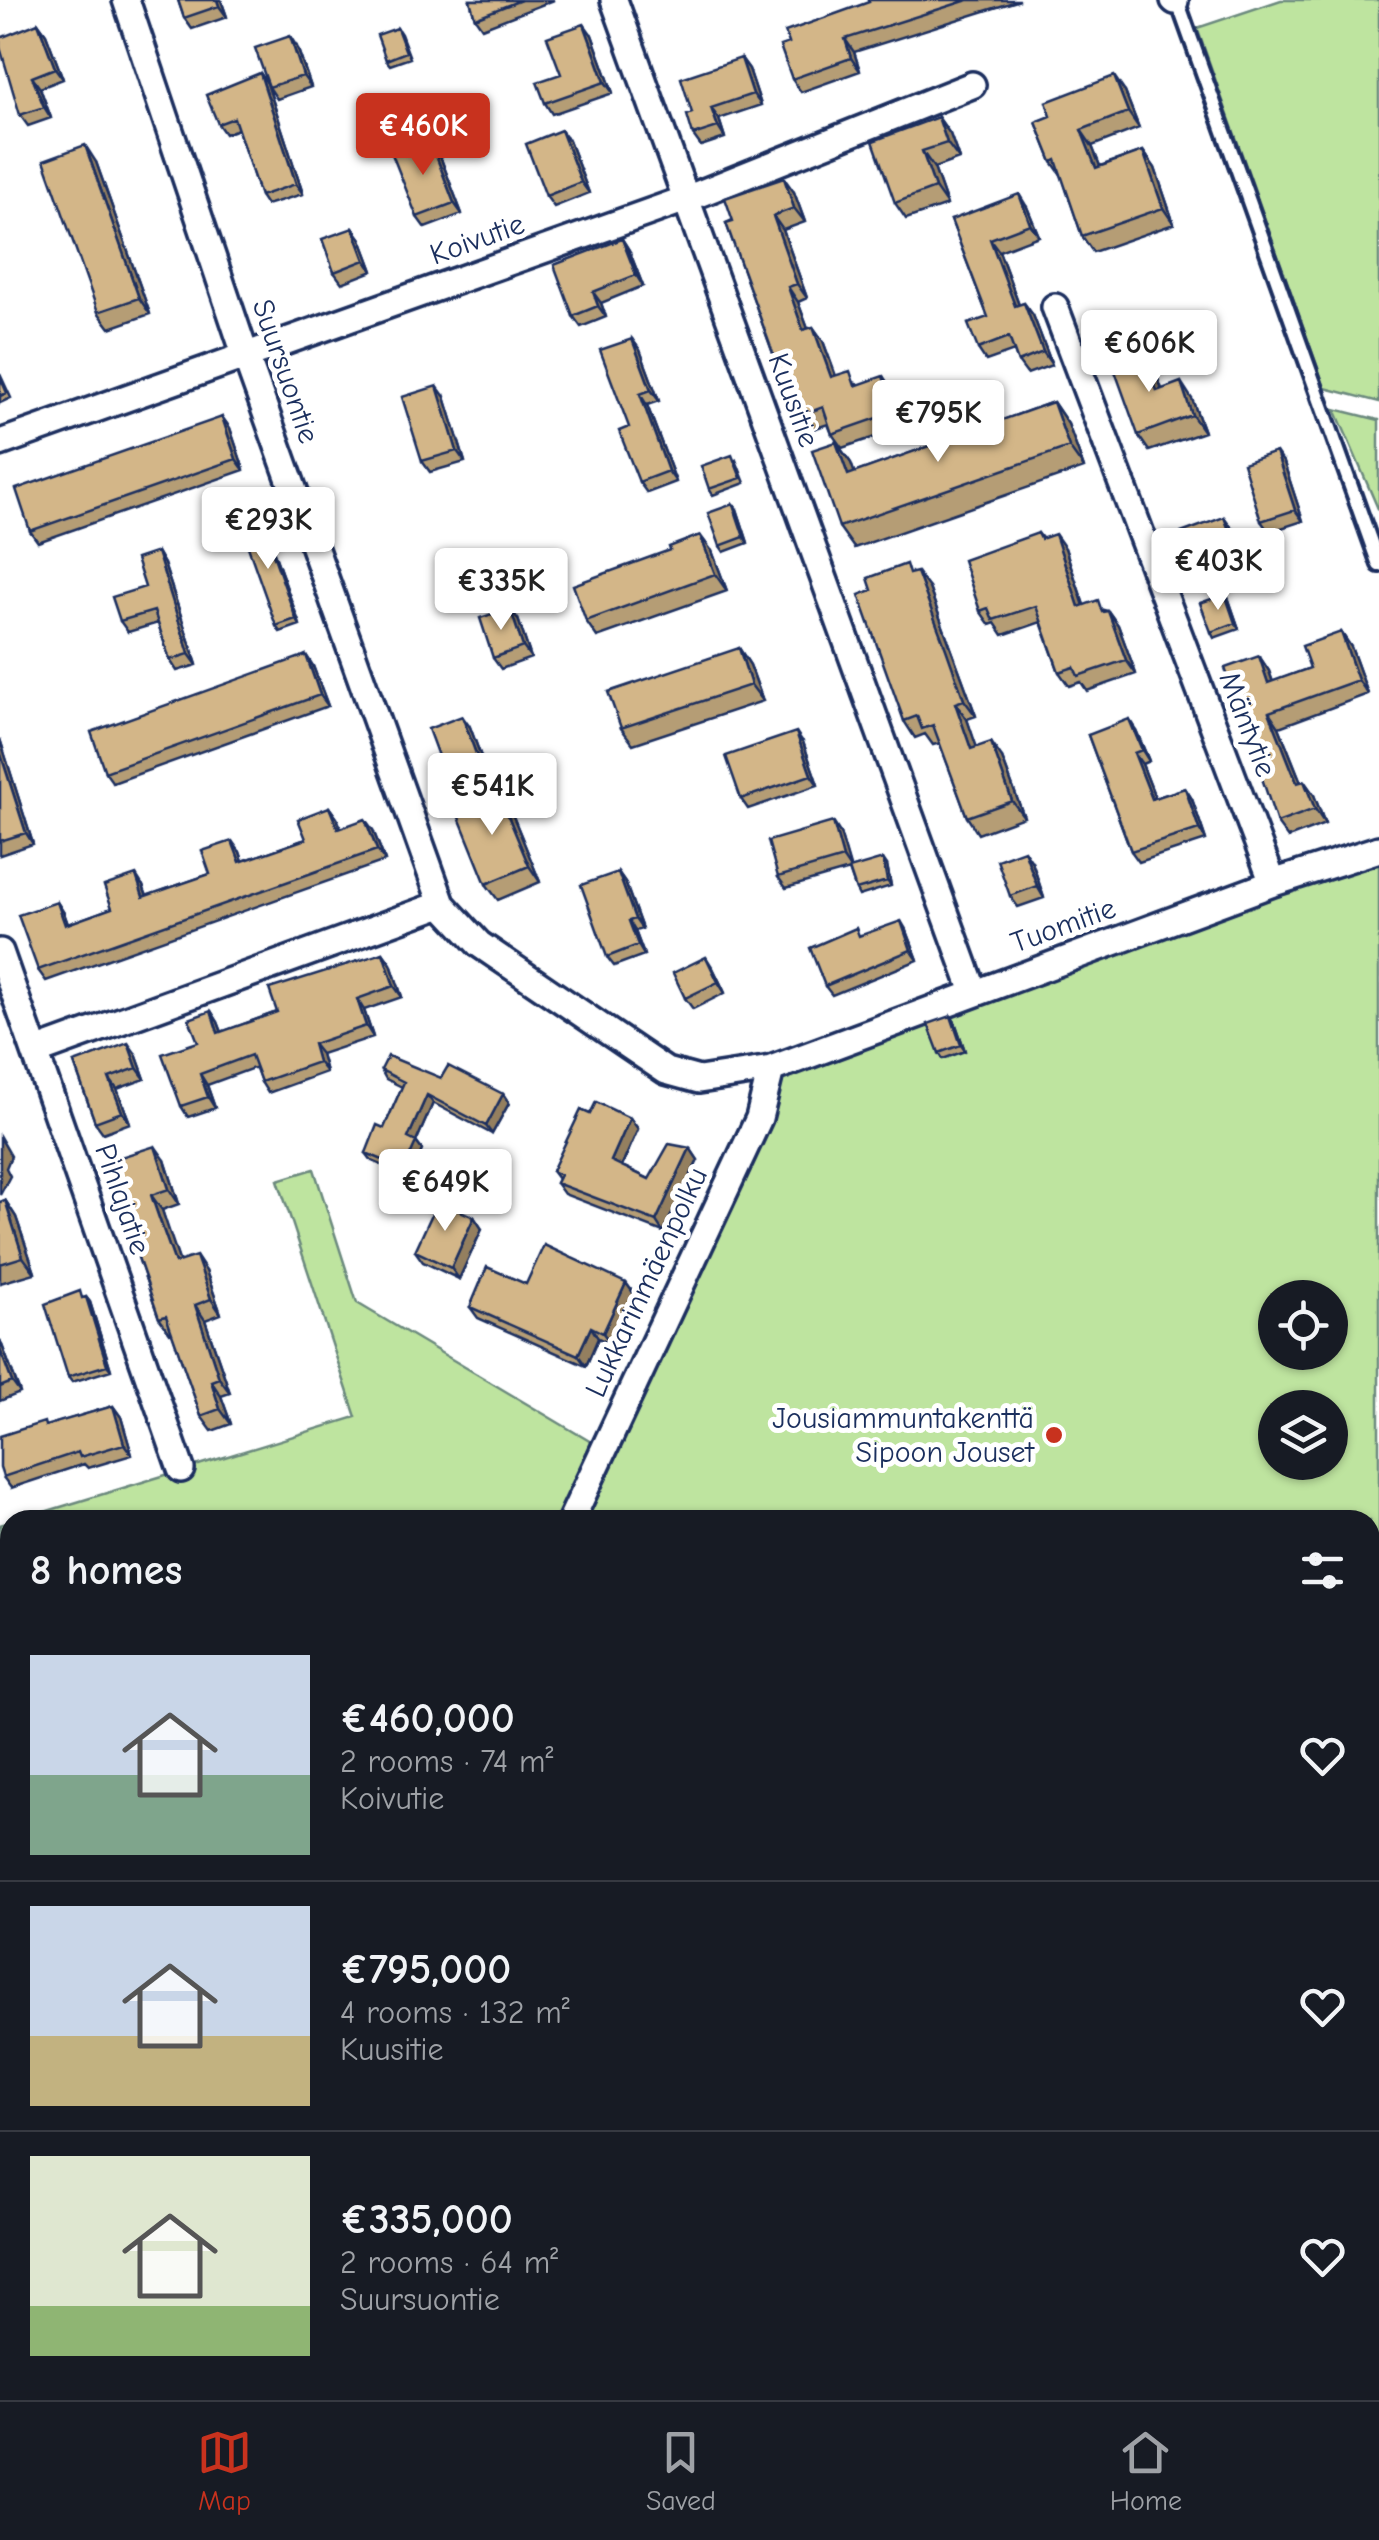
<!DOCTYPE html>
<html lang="en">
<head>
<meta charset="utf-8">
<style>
  body { margin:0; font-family:"Comic Neue",sans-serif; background:#20242c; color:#f1f3f6; height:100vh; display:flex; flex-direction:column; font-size:38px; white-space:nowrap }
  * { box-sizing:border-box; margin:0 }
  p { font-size:32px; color:#9ea1a6 }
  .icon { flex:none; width:55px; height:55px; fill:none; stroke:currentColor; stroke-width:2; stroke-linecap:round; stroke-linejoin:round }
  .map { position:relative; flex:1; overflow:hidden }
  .sheet { position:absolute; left:0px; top:1510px; width:1380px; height:890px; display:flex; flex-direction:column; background:#171b24; border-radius:30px 30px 0 0; box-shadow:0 2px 8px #0004 }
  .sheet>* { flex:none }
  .fabs { position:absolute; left:1258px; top:1280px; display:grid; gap:20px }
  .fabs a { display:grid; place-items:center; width:90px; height:90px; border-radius:50%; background:#171b24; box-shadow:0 2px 8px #0004; font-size:50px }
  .price { position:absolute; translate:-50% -85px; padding:0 22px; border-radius:10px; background:#fff; color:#222; font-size:32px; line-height:65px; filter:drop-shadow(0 2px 5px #0008) }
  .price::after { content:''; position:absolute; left:50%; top:60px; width:30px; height:22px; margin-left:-15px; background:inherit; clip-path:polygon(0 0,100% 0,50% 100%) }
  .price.current { background:#c8321e; color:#fff }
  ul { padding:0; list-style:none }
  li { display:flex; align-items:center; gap:30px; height:250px; padding:0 30px }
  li+li { border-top:2px solid #363941 }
  li span { display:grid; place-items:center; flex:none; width:280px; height:200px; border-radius:0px; color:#555 }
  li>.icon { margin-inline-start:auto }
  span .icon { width:120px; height:120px; fill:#fffc; stroke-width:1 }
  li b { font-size:42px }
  h2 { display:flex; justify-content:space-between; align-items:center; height:120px; padding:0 30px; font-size:42px }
  .dock { display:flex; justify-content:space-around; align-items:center; height:140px; border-top:2px solid #363941; background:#171b24; font-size:28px; color:#9ea1a6 }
  .dock a { display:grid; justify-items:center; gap:5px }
  .dock .current { color:#c8321e }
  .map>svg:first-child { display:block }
</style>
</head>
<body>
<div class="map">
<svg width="1379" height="2400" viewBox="0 0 1379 2400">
  <rect width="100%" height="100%" fill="#fff"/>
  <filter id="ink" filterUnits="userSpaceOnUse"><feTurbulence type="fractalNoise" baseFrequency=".01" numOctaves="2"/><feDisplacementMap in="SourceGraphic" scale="20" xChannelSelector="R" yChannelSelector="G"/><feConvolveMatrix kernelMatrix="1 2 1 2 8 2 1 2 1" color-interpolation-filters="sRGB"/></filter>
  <g filter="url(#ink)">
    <path fill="#bee49f" stroke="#6c8a7e" stroke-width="2.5" fill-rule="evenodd" d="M1281 0H1379V402L1325 388 1197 28Z
      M1335 409 1379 420V511Z
      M1379 858V1725L1370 1721V1520H930L921 1516 895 1520H18L356 1417 278 1180 314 1169 357 1303 603 1449 771 1080ZM1275 1298H1330V1352H1275ZM1275 1408H1330V1462H1275Z
      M10 1522V2389L0 2390V1525Z
      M12 2390H188L185 2400H31Z"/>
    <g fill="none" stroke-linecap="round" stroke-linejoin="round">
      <defs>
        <path id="service" d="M1177 0 1379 565"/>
        <path id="minor" d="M126 0 246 357 442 904 479 944 666 1071 699 1080 771 1069 1273 883 1379 849
          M614 0 974 992
          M1174 0 1175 1
          M1055 307 1273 883
          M0 443 686 199 972 85
          M0 952 181 1469
          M38 1051 442 904
          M571 1520 759 1118 771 1069"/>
      </defs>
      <use href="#service" stroke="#1b2f5e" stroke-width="20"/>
      <use href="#minor" stroke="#1b2f5e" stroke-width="32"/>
      <use href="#service" stroke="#fff" stroke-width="12"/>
      <use href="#minor" stroke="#fff" stroke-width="25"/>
    </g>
    <path fill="#b59d75" stroke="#1b2f5e" stroke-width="2.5" d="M178 0H221L227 17 192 29 184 18Z
      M470 0H554L482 28 475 18Z
      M868 0H1020L854 52 860 71 801 92 792 79 789 43 869 2Z
      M38 23 46 34 63 79 40 88 51 118 28 126 20 115Z
      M397 28 401 34 410 58 390 65 386 60Z
      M592 35 613 93 552 114 545 103 561 74Z
      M297 47 311 87 277 99 269 87Z
      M741 58 749 69 761 105 719 119 725 138 701 146 693 135 692 113Z
      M260 73 267 83 303 194 266 205 260 196 238 129 225 134 218 124Z
      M1125 92 1139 128 1092 146 1100 166 1143 151 1155 168 1174 224 1093 252 1082 236 1062 176 1052 162 1036 122Z
      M938 117 950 134 959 159 934 168 947 205 906 219 895 203Z
      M569 141 589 193 554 207 546 196Z
      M438 151 462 214 425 228 417 217Z
      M96 162 150 314 110 328 98 312Z
      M794 192 805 222 783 230 807 298 798 302 808 329 813 327 823 341 836 376 859 384 893 391 905 427 842 448 832 434 828 424 807 431 796 417 726 223Z
      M1027 207 1039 236 999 251 1019 305 1024 303 1033 315 1052 365 1027 374 1018 362 1014 351 986 361 978 349 988 317 951 220Z
      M353 228 361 239 373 271 342 283 334 272Z
      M622 239 629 250 643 286 601 303 606 317 581 327 573 316Z
      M632 339 640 350 659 401 647 405 676 482 647 493 639 482 629 427Z
      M1153 365 1162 389 1192 399 1204 432 1149 451 1138 435Z
      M0 374 11 398 0 403Z
      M445 397 465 462 430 472 422 461Z
      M1053 402 1068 424 1084 468 854 548 839 527 836 442 851 463 854 473Z
      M222 417 230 428 244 470 38 542 30 531Z
      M736 460 745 483 713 495 709 489Z
      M1284 463 1303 521 1269 532 1261 521Z
      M733 504 737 509 748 543 724 552 720 546Z
      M1224 517 1232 528 1242 558 1233 561 1235 566 1202 579 1194 568Z
      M263 522 300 625 280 632 276 626Z
      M1038 533 1042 538 1065 548 1084 605 1108 611 1118 625 1136 674 1087 691 1081 682 1069 686 1059 672 1041 622 1003 635 995 623 990 625 980 611Z
      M712 551 727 591 597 637 586 621Z
      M157 552 164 564 197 665 177 671 170 660 158 623 128 632 120 621 145 587Z
      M912 573 929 588 976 716 967 719 976 747 1002 758 1024 817 978 834 967 817 940 743 933 745 925 734 915 738 904 721Z
      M1229 600 1239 629 1214 638 1211 632Z
      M518 619 531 658 501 669 493 658Z
      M1341 632 1351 647 1368 694 1279 727 1301 782 1304 781 1314 795 1325 824 1288 838 1277 823 1259 656 1269 671 1273 682 1310 668Z
      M739 648 750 665 763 701 633 744 621 728Z
      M306 655 313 666 328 706 113 783 105 772Z
      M470 727 487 773 453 786 445 775Z
      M1136 730 1149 761 1142 764 1155 798 1185 788 1192 799 1206 840 1139 862 1131 851 1088 735Z
      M0 739 33 844 0 855Z
      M803 742 818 785 748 809 741 799Z
      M329 807 337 818 341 828 373 830 385 861 46 981 38 970 57 902 64 913 68 924 112 908 143 886 147 896 210 874 240 852 243 861 306 839Z
      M510 809 540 882 498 900 486 884Z
      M840 833 850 869 887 865 891 886 859 896 856 890 849 870 786 888 778 877Z
      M1032 862 1044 898 1018 907 1010 896Z
      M618 872 625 882 642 929 635 931 644 955 614 966 607 957Z
      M907 931 918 960 832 995 825 986 861 935Z
      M383 953 391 964 402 997 364 1010 373 1037 321 1054 326 1072 268 1093 261 1082 256 1067 207 1085 215 1108 188 1117 181 1106 198 1042 211 1011 218 1022 222 1032 277 1012Z
      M713 968 725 993 693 1009 685 998Z
      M951 1016 955 1022 965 1051 943 1059 939 1053Z
      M136 1054 145 1079 117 1089 130 1123 103 1133 95 1122 74 1063Z
      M381 1070 441 1078 503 1094 509 1103 492 1134 433 1103 416 1142 422 1150 410 1177 372 1161 366 1153 384 1128 402 1087 386 1079Z
      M590 1114 630 1118 638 1129 622 1166 649 1179 690 1148 698 1160 663 1232 564 1194 556 1183 558 1179 552 1171Z
      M165 1160 179 1204 162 1210 170 1236 179 1261 206 1271 221 1314 205 1320 230 1393 221 1396 231 1424 212 1431 201 1416 172 1332 170 1333 159 1318 105 1162Z
      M5 1200 16 1217 35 1273 0 1283V1202Z
      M474 1217 482 1229 459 1279 423 1262 415 1251Z
      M626 1283 634 1294 611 1344 598 1338 586 1366 478 1318 470 1307 526 1284Z
      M86 1297 90 1302 111 1370 72 1382 68 1377 84 1298Z
      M0 1340 20 1393 0 1401Z
      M113 1406 121 1417 132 1455 88 1468 84 1464 11 1488 3 1477 47 1426Z"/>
    <path fill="#947f5f" stroke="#1b2f5e" stroke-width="2.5" d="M217 0H221L227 17 219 6Z
      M38 23 46 34 63 79 55 68Z
      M584 24 592 35 613 93 605 82Z
      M290 36 297 47 311 87 303 76Z
      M845 39 854 52 860 71 851 58Z
      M741 58 749 69 761 105 753 94Z
      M260 73 267 83 303 194 296 184Z
      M1114 76 1125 92 1139 128 1128 112Z
      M32 77 40 88 51 118 44 107Z
      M711 108 719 119 725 138 718 127Z
      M938 117 950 134 959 159 947 143Z
      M561 130 569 141 589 193 581 182Z
      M1081 130 1092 146 1107 184 1096 168Z
      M430 140 438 151 462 214 454 203Z
      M85 145 96 162 150 314 139 298Z
      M922 151 934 168 947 205 935 188Z
      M1143 151 1155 168 1174 224 1163 208Z
      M784 178 794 192 805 222 794 208Z
      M1019 194 1027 207 1039 236 1030 224Z
      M773 216 783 230 807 298 797 284Z
      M353 228 361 239 373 271 365 260Z
      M622 239 629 250 643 286 636 275Z
      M990 239 999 251 1024 319 1015 306Z
      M788 287 798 302 814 345 803 330Z
      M593 292 601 303 606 317 598 306Z
      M1024 303 1033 315 1052 365 1043 352Z
      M813 327 823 341 841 392 831 377Z
      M632 339 640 350 659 401 651 390Z
      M1142 349 1153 365 1168 407 1157 391Z
      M883 376 893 391 905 427 895 412Z
      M1181 382 1192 399 1204 432 1192 415Z
      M437 386 445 397 465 462 457 451Z
      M640 394 647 405 676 482 668 471Z
      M1053 402 1068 424 1084 468 1069 447Z
      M222 417 230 428 244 470 236 459Z
      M836 442 851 463 863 496 848 475Z
      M1276 452 1284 463 1303 521 1295 510Z
      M733 504 737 509 748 543 744 537Z
      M260 517 263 522 300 625 296 619Z
      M1224 517 1232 528 1242 558 1235 546Z
      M1055 534 1065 548 1089 621 1079 607Z
      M700 535 712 551 727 591 715 574Z
      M157 552 164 564 197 665 189 654Z
      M917 572 929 588 976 716 964 700Z
      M1225 594 1229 600 1239 629 1235 623Z
      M510 608 518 619 531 658 523 647Z
      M1108 611 1118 625 1136 674 1126 660Z
      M1341 632 1351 647 1368 694 1358 680Z
      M739 648 750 665 763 701 751 685Z
      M306 655 313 666 328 706 320 695Z
      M1259 656 1269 671 1278 698 1268 683Z
      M955 703 967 719 983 765 971 749Z
      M1269 712 1279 727 1307 798 1297 783Z
      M462 716 470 727 487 773 479 762Z
      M1129 719 1136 730 1149 761 1142 750Z
      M796 732 803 742 818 785 811 775Z
      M0 739 33 844 26 833 0 752Z
      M991 742 1002 758 1024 817 1012 801Z
      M1134 753 1142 764 1160 810 1152 799Z
      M1304 781 1314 795 1325 824 1315 809Z
      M1185 788 1192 799 1206 840 1199 829Z
      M498 792 510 809 540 882 529 866Z
      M329 807 337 818 346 840 338 829Z
      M365 819 373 830 385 861 377 850Z
      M833 822 840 833 851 870 843 858Z
      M232 841 240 852 247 873 240 862Z
      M1024 850 1032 862 1044 898 1037 886Z
      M883 859 887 865 891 886 887 881Z
      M618 872 625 882 642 929 635 919Z
      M136 875 143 886 151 908 143 897Z
      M57 902 64 913 72 936 65 925Z
      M629 921 635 931 644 955 638 945Z
      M901 921 907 931 918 960 911 950Z
      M383 953 391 964 402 997 394 986Z
      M706 957 713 968 725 993 718 982Z
      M357 999 364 1010 373 1037 366 1026Z
      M211 1011 218 1022 226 1044 218 1033Z
      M951 1016 955 1022 965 1051 961 1045Z
      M128 1043 136 1054 145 1079 137 1068Z
      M313 1044 321 1054 326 1072 318 1062Z
      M200 1074 207 1085 215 1108 208 1097Z
      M109 1078 117 1089 130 1123 122 1112Z
      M503 1094 509 1103 492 1134 486 1126Z
      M427 1095 433 1103 416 1142 422 1150 410 1177 404 1169 408 1138Z
      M630 1118 638 1129 619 1172 611 1161Z
      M0 1137 11 1156 6 1168 10 1176 0 1195Z
      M155 1146 165 1160 179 1204 169 1189Z
      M690 1148 698 1160 663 1232 656 1221Z
      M151 1195 162 1210 185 1278 175 1263Z
      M5 1200 16 1217 35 1273 23 1257Z
      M474 1217 482 1229 459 1279 451 1268Z
      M196 1256 206 1271 221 1314 211 1299Z
      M626 1283 634 1294 611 1344 603 1333Z
      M86 1297 90 1302 111 1370 107 1365Z
      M195 1305 205 1320 230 1393 219 1378Z
      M591 1327 598 1338 586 1366 578 1355Z
      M0 1340 20 1393 12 1382 0 1350Z
      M211 1381 221 1396 231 1424 220 1409Z
      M113 1406 121 1417 132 1455 124 1444Z"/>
    <path fill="#d3b688" stroke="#1b2f5e" stroke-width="2.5" d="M178 0H217L219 6 184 18Z
      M470 0H521L475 18Z
      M868 0H968L845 39 851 58 792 79 780 46 789 43 785 32 869 2Z
      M38 23 55 68 32 77 44 107 20 115 0 47V38Z
      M584 24 605 82 545 103 537 82 561 74 547 37Z
      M397 28 406 52 386 60 377 35Z
      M290 36 303 76 269 87 255 48Z
      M741 58 753 94 711 108 718 127 693 135 687 115 692 113 681 78Z
      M260 73 296 184 260 196 234 118 218 124 206 95Z
      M1114 76 1128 112 1081 130 1096 168 1143 151 1163 208 1082 236 1056 160 1052 162 1036 122 1051 116 1046 102Z
      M938 117 947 143 922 151 935 188 895 203 873 141Z
      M561 130 581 182 546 196 526 144Z
      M430 140 454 203 417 217 392 154Z
      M85 145 139 298 98 312 44 160Z
      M784 178 794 208 773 216 797 284 788 287 803 330 813 327 831 377 850 371 855 386 883 376 895 412 832 434 823 407 796 417 726 223 733 221 725 198Z
      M1019 194 1030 224 990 239 1015 306 1024 303 1043 352 1018 362 1009 337 978 349 968 324 988 317 951 220Z
      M353 228 365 260 334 272 322 239Z
      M622 239 636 275 593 292 598 306 573 316 554 265Z
      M632 339 651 390 640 394 668 471 639 482 619 431 629 427 600 350Z
      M1142 349 1157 391 1181 382 1192 415 1138 435 1111 360Z
      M0 377 7 393 0 396Z
      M437 386 457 451 422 461 402 397Z
      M1053 402 1069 447 839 527 812 450 836 442 848 475Z
      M222 417 236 459 30 531 16 489Z
      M1276 452 1295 510 1261 521 1243 463Z
      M732 455 741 478 709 489 701 466Z
      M733 504 744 537 720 546 708 513Z
      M260 517 296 619 276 626 240 524Z
      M1224 517 1235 546 1225 550 1227 555 1194 568 1181 533Z
      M1038 533 1041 539 1055 534 1079 607 1098 600 1102 612 1108 611 1126 660 1078 676 1074 667 1059 672 1036 606 993 620 988 608 980 611 963 560Z
      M700 535 715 574 586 621 573 585 670 550 669 547Z
      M157 552 189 654 170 660 154 611 120 621 112 597 145 587 136 559Z
      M906 564 909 574 917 572 946 649 964 700 955 703 971 749 991 742 1012 801 967 817 933 725 922 729 917 716 904 721 859 595 872 590 868 578Z
      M1225 594 1235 623 1211 632 1200 603Z
      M510 608 523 647 493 658 480 618Z
      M1341 632 1358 680 1269 712 1297 783 1304 781 1315 809 1277 823 1225 668 1259 656 1268 683 1310 668 1302 646Z
      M739 648 751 685 621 728 608 692Z
      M306 655 320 695 105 772 91 732Z
      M462 716 479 762 445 775 428 729Z
      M1129 719 1142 750 1134 753 1152 799 1185 788 1199 829 1131 851 1088 735Z
      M796 732 811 775 741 799 726 756Z
      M0 752 26 833 0 841Z
      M498 792 529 866 486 884 456 810Z
      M329 807 338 829 365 819 377 850 38 970 18 915 57 902 65 925 112 908 104 886 136 875 143 897 210 874 202 851 232 841 240 862 306 839 298 819Z
      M833 822 843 858 778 877 768 841Z
      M1024 850 1037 886 1010 896 997 860Z
      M883 859 887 881 856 890 849 869Z
      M618 872 635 919 629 921 638 945 607 957 581 885Z
      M901 921 911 950 825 986 810 948 856 928 859 936Z
      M383 953 394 986 357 999 366 1026 313 1044 318 1062 261 1082 251 1055 200 1074 208 1097 181 1106 162 1054 198 1042 189 1019 211 1011 218 1033 277 1012 269 989Z
      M706 957 718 982 685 998 673 973Z
      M951 1016 961 1045 939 1053 928 1024Z
      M128 1043 137 1068 109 1078 122 1112 95 1122 74 1063Z
      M388 1056 441 1078 448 1066 503 1094 486 1126 427 1095 408 1138 416 1142 404 1169 366 1153 377 1125 384 1128 404 1082 381 1070Z
      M596 1102 630 1118 611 1161 649 1179 669 1144 690 1148 656 1221 556 1183 560 1175 552 1171 581 1110 590 1114Z
      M155 1146 169 1189 151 1195 160 1221 175 1263 196 1256 211 1299 195 1305 219 1378 211 1381 220 1409 201 1416 166 1316 159 1318 105 1162Z
      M5 1200 23 1257 0 1264V1202Z
      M438 1201 474 1217 451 1268 415 1251Z
      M544 1245 626 1283 603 1333 591 1327 578 1355 470 1307 487 1267 526 1284Z
      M80 1291 82 1298 86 1297 107 1365 68 1377 45 1304Z
      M0 1350 12 1382 0 1387Z
      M113 1406 124 1444 80 1457 78 1452 3 1477 0 1468V1436L44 1422 45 1426Z"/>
  </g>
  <circle fill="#c8321e" stroke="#fff" stroke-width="4" cx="1054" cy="1435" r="10"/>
  <g text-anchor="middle" stroke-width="10" stroke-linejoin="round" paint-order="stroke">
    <g font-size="30" fill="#1b2f5e" stroke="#fff">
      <text transform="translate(477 239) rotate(-20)" y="10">Koivutie</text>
      <text transform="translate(286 371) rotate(71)" y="10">Suursuontie</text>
      <text transform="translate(794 400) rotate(70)" y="10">Kuusitie</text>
      <text transform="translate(1248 724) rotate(69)" y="10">Mäntytie</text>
      <text transform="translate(1063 925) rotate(-20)" y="10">Tuomitie</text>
      <text transform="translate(123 1199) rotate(71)" y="10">Pihlajatie</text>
      <text transform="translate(646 1282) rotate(-65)" y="10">Lukkarinmäenpolku</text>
    </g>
    <g font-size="30" fill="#1b2f5e" stroke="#fff" text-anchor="end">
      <text x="1034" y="1428">Jousiammuntakenttä<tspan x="1034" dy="34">Sipoon Jouset</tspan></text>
    </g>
  </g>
</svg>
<div class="fabs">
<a><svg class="icon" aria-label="locate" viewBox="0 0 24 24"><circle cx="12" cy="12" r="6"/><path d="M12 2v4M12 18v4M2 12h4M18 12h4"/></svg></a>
<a><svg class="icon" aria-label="layers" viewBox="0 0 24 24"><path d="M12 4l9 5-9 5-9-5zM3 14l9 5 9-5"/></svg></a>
</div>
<b class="price current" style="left:423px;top:178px">€460K</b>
<b class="price" style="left:1149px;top:395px">€606K</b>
<b class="price" style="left:938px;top:465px">€795K</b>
<b class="price" style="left:268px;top:572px">€293K</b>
<b class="price" style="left:1218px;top:613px">€403K</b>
<b class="price" style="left:501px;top:633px">€335K</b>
<b class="price" style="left:492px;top:838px">€541K</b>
<b class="price" style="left:445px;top:1234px">€649K</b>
<section class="sheet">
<h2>8 homes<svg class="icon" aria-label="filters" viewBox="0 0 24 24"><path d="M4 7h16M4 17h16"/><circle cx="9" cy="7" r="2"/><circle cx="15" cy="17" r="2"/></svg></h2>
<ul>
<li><span style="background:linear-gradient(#c9d6e8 60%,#7fa58c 0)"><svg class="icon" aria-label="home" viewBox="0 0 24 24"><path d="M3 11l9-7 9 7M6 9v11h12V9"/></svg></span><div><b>€460,000</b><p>2 rooms · 74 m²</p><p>Koivutie</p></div><svg class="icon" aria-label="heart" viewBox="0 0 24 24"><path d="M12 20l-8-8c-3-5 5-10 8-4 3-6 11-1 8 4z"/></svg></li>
<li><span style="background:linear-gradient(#c9d6e8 65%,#c2b280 0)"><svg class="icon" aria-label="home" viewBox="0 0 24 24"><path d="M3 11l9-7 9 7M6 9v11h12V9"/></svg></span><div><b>€795,000</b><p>4 rooms · 132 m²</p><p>Kuusitie</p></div><svg class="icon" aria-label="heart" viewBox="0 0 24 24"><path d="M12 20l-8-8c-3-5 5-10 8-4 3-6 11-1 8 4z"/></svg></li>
<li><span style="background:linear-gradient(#dfe7d0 75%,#8fb573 0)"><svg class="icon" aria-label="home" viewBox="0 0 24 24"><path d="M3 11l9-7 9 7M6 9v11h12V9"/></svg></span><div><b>€335,000</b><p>2 rooms · 64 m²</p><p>Suursuontie</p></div><svg class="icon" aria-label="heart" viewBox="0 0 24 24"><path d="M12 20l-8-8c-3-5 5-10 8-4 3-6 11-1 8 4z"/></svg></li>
</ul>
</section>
</div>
<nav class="dock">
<a class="current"><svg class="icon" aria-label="map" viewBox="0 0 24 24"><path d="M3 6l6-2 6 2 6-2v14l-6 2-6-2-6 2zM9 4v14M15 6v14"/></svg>Map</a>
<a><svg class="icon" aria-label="saved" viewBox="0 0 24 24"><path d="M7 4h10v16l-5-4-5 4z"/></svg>Saved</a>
<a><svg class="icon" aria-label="home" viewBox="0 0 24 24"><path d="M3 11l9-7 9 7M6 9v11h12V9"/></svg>Home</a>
</nav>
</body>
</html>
